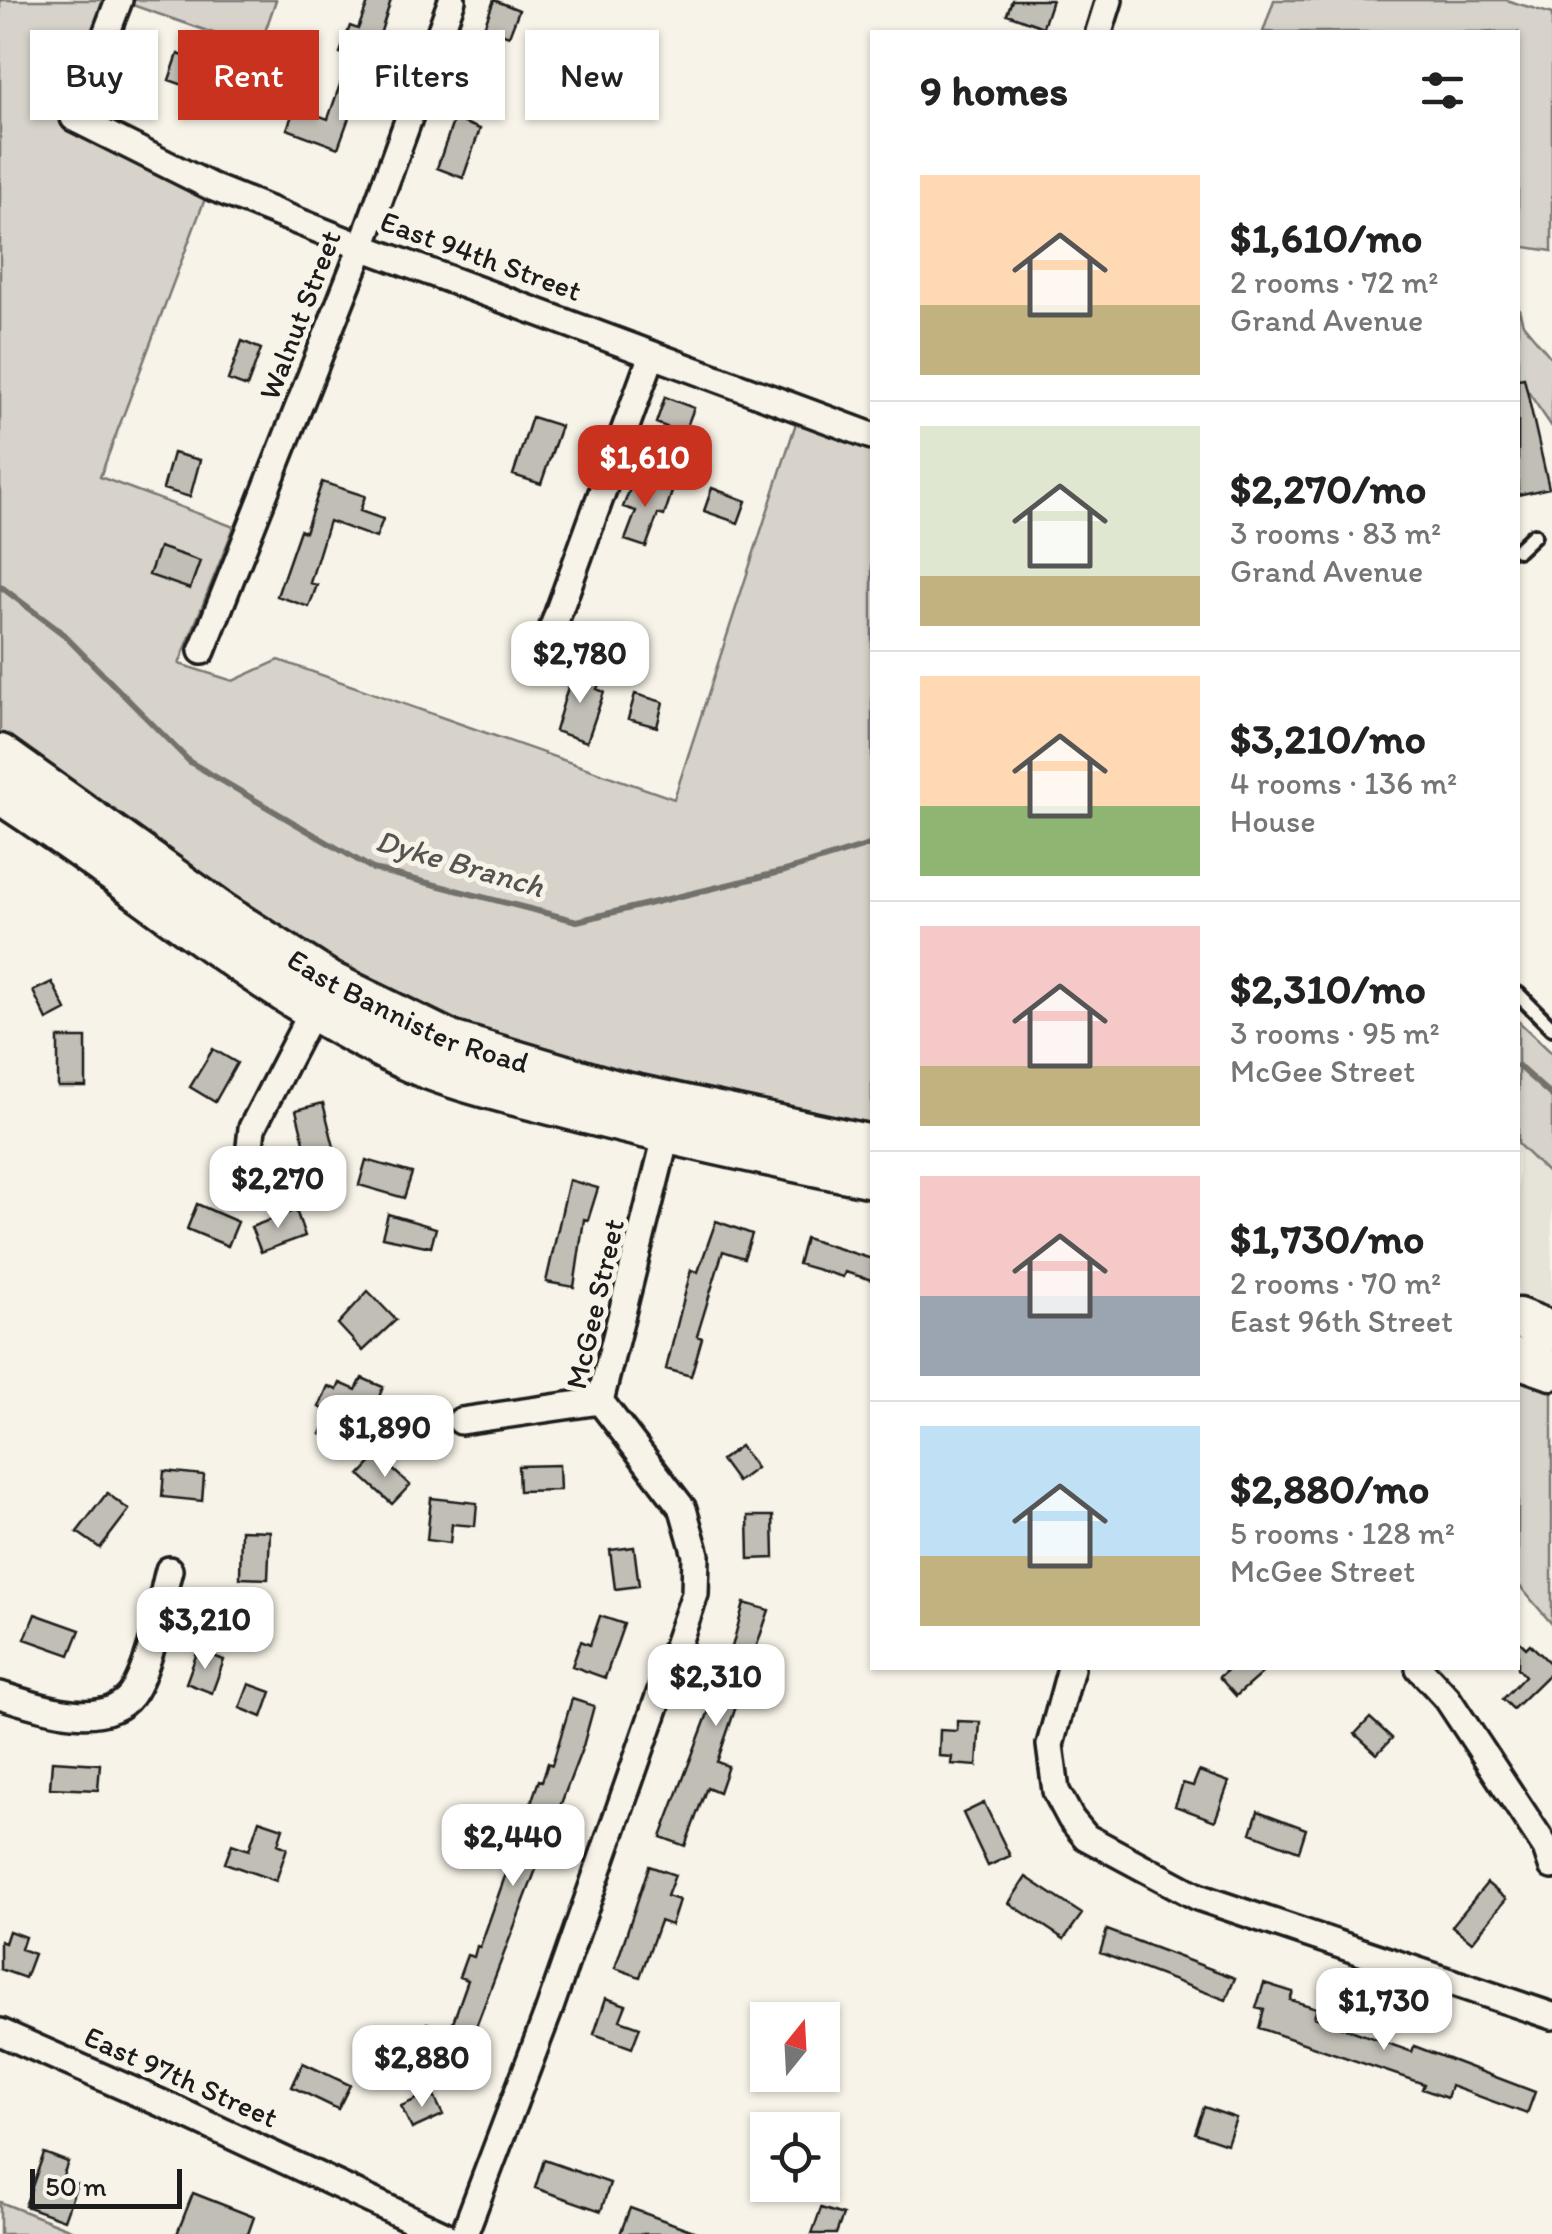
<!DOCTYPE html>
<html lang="en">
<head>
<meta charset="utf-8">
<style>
  body { margin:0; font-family:Itim,sans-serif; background:#f6f6f6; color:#222; height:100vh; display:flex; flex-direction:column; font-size:38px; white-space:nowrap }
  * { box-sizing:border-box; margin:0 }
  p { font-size:32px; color:#767676 }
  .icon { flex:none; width:55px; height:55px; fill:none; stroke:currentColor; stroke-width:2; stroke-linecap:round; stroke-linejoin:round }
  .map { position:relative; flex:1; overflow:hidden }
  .details { position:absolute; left:870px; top:30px; width:650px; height:1640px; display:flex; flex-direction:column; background:#fff; border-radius:0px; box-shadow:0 2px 8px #0004 }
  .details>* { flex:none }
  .guide { position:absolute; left:30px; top:30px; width:690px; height:90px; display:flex; gap:20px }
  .needle { width:65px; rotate:18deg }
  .buttons { position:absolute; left:750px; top:2002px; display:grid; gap:20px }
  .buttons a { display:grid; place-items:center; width:90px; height:90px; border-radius:0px; background:#fff; box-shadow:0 2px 8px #0004; font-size:50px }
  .scale { position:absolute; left:30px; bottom:25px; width:152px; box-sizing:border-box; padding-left:10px; border:5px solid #1c1c1c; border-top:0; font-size:28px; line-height:35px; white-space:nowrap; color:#1c1c1c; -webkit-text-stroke:8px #f7f3e8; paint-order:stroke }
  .price { position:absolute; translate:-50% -85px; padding:0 22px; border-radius:20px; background:#fff; color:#222; font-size:32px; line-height:65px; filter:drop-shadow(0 2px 5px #0008) }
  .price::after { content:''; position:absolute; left:50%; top:60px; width:30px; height:22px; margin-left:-15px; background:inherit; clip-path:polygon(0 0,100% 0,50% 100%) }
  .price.selected { background:#c8321e; color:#fff }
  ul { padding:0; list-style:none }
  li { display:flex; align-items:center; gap:30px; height:250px; padding:0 50px }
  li+li { border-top:2px solid #e0e0e0 }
  li span { display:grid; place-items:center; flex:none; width:280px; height:200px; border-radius:0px; color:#555 }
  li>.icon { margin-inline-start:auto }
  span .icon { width:120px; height:120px; fill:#fffc; stroke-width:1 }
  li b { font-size:42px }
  h2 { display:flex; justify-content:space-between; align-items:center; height:120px; padding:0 50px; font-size:42px }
  .pill { padding:0 35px; border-radius:0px; background:#fff; box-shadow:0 2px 8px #0004; font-size:35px; line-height:90px }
  .pill.selected { background:#c8321e; color:#fff }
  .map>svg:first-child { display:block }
</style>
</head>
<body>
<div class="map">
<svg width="1552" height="2234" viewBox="0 0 1552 2234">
  <rect width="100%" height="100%" fill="#f7f3e8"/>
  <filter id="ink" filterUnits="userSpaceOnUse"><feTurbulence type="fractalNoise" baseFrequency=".01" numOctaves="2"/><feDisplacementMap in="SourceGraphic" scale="20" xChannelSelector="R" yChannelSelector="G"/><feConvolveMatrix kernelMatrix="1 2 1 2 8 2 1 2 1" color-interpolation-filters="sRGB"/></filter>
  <g filter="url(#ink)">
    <path fill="#e6e3d9" d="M1518 1144 1552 1177V1307L1548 1317 1518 1306Z"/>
    <path fill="#d7d3cb" stroke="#7a7874" stroke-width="2.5" d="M0 0H105L61 105 66 126 206 196 100 477 234 527 179 664 233 681 279 660 674 799 797 420 872 449V1133L604 1075 436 1020 265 925 0 741Z
      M118 0H276L259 49Z
      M1274 0H1506L1552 14V251L1518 246V32H1263Z
      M1518 305 1523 324 1552 359V427L1518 377Z
      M1518 1021 1552 1053V1177L1518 1144Z
      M1518 1373 1552 1387V1624L1518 1584Z
      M0 2202 81 2234H0Z"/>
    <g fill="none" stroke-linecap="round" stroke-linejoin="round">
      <path stroke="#72716c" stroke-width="6" d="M0 586 62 633 190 762 373 869 577 921 785 871 872 844
        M1518 1066 1552 1096"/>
    </g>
    <path fill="#c0beb5" stroke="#1c1c1c" stroke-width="2.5" d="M369 0H391L355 113 351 112 338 148 287 129 295 107 328 119 350 56 340 53 350 26 358 29Z
      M494 0 519 10 509 36 484 27Z
      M1012 0H1052L1043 27 1007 14Z
      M178 54 230 72 220 98 169 80Z
      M454 119 480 129 463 178 437 168Z
      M242 341 261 349 247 387 228 380Z
      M1524 378 1549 488 1518 495V379Z
      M665 397 694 408 684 434 656 423Z
      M532 417 561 426 541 484 513 475Z
      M173 453 200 460 190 497 163 489Z
      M634 478 672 492 664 516 658 514 646 547 625 540 636 511 623 507Z
      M322 482 365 496 360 511 383 519 376 538 329 521 310 583 317 585 309 607 277 596 300 530 305 532Z
      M712 488 746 501 738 523 704 511Z
      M159 547 200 561 190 589 149 575Z
      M573 670 601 679 597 689 604 692 587 742 555 731Z
      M635 694 663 702 657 727 628 719Z
      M52 982 66 1010 47 1020 33 991Z
      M58 1038H86V1087H58Z
      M213 1049 237 1063 215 1102 190 1087Z
      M323 1103 334 1147 307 1154 296 1110Z
      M366 1160 412 1173 404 1198 359 1185Z
      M569 1180 598 1188 588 1220 584 1219 574 1287 546 1282Z
      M197 1204 238 1222 228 1246 187 1229Z
      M296 1210 305 1236 261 1252 251 1227Z
      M388 1214 436 1228 431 1247 382 1237Z
      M716 1221 752 1234 744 1258 723 1251 697 1336 702 1338 691 1376 666 1369 691 1270 698 1272Z
      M805 1238 872 1259V1280L845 1272 843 1277 798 1264Z
      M368 1291 396 1320 363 1351 338 1324Z
      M362 1378 383 1387 371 1417 360 1412 346 1445 321 1434 330 1412 319 1407 328 1386 337 1390 340 1383 356 1390Z
      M740 1446 756 1468 737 1482 721 1460Z
      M378 1456 410 1485 392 1504 360 1475Z
      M559 1465 560 1490 519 1491 518 1466Z
      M164 1471 204 1475 202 1501 162 1497Z
      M107 1493 129 1510 100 1548 77 1532Z
      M431 1498 477 1503 475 1526 452 1524 450 1543 427 1540Z
      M748 1516H773L774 1558 749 1559Z
      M241 1530 270 1531 268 1579 240 1578Z
      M634 1547 639 1586 615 1589 610 1550Z
      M744 1603 769 1610 717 1762 728 1766 719 1792 707 1787 685 1846 661 1837 729 1658Z
      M35 1614 80 1630 70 1655 25 1639Z
      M600 1616 624 1624 605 1678 572 1666 581 1641 590 1645Z
      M1518 1640 1526 1648 1530 1644 1552 1665V1671L1513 1709 1503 1699 1525 1676 1518 1668Z
      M198 1650 224 1660 212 1693 186 1683Z
      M1230 1668H1268L1236 1696 1219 1677Z
      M249 1684 271 1692 262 1717 240 1708Z
      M572 1699 594 1706 583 1746 463 2061 419 2046 427 2023 449 2031 453 2022 468 1980 459 1977 467 1955 474 1957 477 1946 480 1947 539 1780 542 1781 548 1763 552 1765Z
      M1370 1718 1392 1738 1377 1754 1355 1734Z
      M957 1721 980 1722 977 1766 951 1764 952 1757 939 1756 940 1730 957 1731Z
      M52 1761 100 1764 98 1790 50 1788Z
      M1199 1771 1229 1782 1215 1821 1175 1806 1183 1783 1193 1786Z
      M984 1803 1010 1856 988 1866 963 1813Z
      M1258 1811 1306 1829 1299 1851 1251 1833Z
      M259 1820 283 1828 278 1844 287 1848 276 1881 225 1863 232 1844 249 1850Z
      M649 1866 675 1875 667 1896 679 1900 671 1925 660 1921 640 1977 615 1968Z
      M1026 1877 1082 1914 1064 1939 1009 1903Z
      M1487 1883 1506 1899 1472 1942 1452 1926Z
      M1107 1930 1235 1978 1226 2000 1100 1953Z
      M9 1931 25 1937 21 1949 34 1954 25 1978 0 1969V1941L5 1943Z
      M1264 1983 1293 1992 1290 2000 1317 2008 1314 2017 1412 2052 1414 2046 1535 2092 1527 2114 1451 2086 1447 2098 1422 2089 1424 2084 1259 2028 1264 2010 1256 2008Z
      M606 1998 626 2005 620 2020 640 2027 632 2048 594 2034Z
      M303 2063 350 2085 338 2109 292 2087Z
      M432 2092 443 2115 412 2129 401 2106Z
      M1204 2107 1236 2118 1227 2144 1195 2133Z
      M44 2153 68 2162 62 2178 77 2184 64 2220 25 2206Z
      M544 2160 610 2183 601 2211 535 2188Z
      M193 2193 254 2217 248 2234H177Z
      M630 2208 696 2232 695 2234H620Z
      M821 2208 843 2215 836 2234H812Z"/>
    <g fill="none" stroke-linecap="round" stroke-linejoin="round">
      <defs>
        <path id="lane" d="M1518 550 1534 535
          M1518 994 1552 1028"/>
        <path id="street" d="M119 0 74 118 214 188 362 247 872 436
          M1099 32 1109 0
          M202 651 362 247 452 0
          M529 661 549 638 652 355
          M249 1156 252 1128 319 998
          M461 1421 600 1401
          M1071 1668 1050 1745 1056 1791 1071 1819 1086 1837 1198 1897 1552 2016
          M1419 1668 1447 1698 1546 1848 1552 1866
          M0 1695C35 1706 103 1731 131 1695 141 1681 147 1662 152 1645 159 1621 162 1595 169 1570
          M0 2032 170 2107 443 2234
          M464 2234 548 2013 695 1594 696 1555 683 1509 600 1401 670 1121"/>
        <g id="primary">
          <path id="s1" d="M0 754 224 914 329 981 451 1041 616 1090 872 1145"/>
          <path d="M0 794C134 880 253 987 397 1056 444 1079 511 1095 563 1108 665 1135 769 1157 872 1178"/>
          <path d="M1518 1318 1552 1331"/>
          <path d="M1518 1358 1552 1370"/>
        </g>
      </defs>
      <use href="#lane" stroke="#1c1c1c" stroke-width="20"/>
      <use href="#street" stroke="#1c1c1c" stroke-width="32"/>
      <use href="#primary" stroke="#1c1c1c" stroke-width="45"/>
      <use href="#lane" stroke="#f7f3e8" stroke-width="12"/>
      <use href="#street" stroke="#f7f3e8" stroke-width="25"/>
      <use href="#primary" stroke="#f7f3e8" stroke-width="38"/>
    </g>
  </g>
  <g text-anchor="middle" stroke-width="10" stroke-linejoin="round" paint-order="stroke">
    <g font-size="30" fill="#1c1c1c" stroke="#f7f3e8">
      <text transform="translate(481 256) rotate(20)" y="10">East 94th Street</text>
      <text transform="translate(300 315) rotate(-69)" y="10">Walnut Street</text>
      <text dy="10" stroke="none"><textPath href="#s1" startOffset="485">East Bannister Road</textPath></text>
      <text transform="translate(595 1304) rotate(-77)" y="10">McGee Street</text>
      <text transform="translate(181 2077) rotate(24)" y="10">East 97th Street</text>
    </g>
    <g font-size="32" font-style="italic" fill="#565452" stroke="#f7f3e8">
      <text transform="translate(460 863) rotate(16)" y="11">Dyke Branch</text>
    </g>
  </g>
</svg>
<div class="buttons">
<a><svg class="needle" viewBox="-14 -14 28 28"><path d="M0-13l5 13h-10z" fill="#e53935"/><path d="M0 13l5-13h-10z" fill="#767676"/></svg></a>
<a><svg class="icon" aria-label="locate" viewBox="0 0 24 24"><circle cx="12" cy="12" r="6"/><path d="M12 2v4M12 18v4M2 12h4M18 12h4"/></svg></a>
</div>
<div class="scale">50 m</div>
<b class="price selected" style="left:645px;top:510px">$1,610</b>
<b class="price" style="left:580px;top:706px">$2,780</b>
<b class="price" style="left:278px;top:1231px">$2,270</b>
<b class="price" style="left:385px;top:1480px">$1,890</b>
<b class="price" style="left:205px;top:1672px">$3,210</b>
<b class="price" style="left:716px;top:1729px">$2,310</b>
<b class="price" style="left:513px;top:1889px">$2,440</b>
<b class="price" style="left:1384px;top:2053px">$1,730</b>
<b class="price" style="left:422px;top:2110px">$2,880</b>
<div class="guide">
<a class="pill">Buy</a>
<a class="pill selected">Rent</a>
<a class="pill">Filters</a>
<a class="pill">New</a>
</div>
<section class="details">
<h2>9 homes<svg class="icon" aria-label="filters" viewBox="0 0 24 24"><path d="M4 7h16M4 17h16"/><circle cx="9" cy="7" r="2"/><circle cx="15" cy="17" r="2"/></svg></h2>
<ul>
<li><span style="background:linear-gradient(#ffd9b3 65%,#c2b280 0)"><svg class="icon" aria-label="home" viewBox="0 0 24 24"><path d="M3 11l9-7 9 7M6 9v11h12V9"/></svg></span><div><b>$1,610/mo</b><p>2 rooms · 72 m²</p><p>Grand Avenue</p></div></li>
<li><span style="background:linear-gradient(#dfe7d0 75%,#c2b280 0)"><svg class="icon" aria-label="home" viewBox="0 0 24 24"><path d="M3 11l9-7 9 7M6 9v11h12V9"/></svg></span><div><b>$2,270/mo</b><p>3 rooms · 83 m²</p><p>Grand Avenue</p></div></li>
<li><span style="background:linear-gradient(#ffd9b3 65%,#8fb573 0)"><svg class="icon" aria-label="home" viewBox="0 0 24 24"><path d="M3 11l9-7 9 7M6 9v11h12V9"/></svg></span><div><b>$3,210/mo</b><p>4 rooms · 136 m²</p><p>House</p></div></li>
<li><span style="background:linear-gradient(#f6c9c9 70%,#c2b280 0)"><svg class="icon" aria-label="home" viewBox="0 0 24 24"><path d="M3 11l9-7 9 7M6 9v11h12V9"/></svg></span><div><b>$2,310/mo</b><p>3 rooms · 95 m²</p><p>McGee Street</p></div></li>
<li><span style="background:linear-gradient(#f6c9c9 60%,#9aa5b1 0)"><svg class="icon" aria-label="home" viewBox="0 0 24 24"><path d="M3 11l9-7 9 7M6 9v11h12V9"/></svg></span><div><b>$1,730/mo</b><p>2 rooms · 70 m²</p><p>East 96th Street</p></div></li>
<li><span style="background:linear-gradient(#bfe0f5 65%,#c2b280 0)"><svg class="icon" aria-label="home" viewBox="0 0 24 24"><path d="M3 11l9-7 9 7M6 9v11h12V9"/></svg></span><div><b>$2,880/mo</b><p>5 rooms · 128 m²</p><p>McGee Street</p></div></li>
</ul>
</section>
</div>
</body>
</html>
